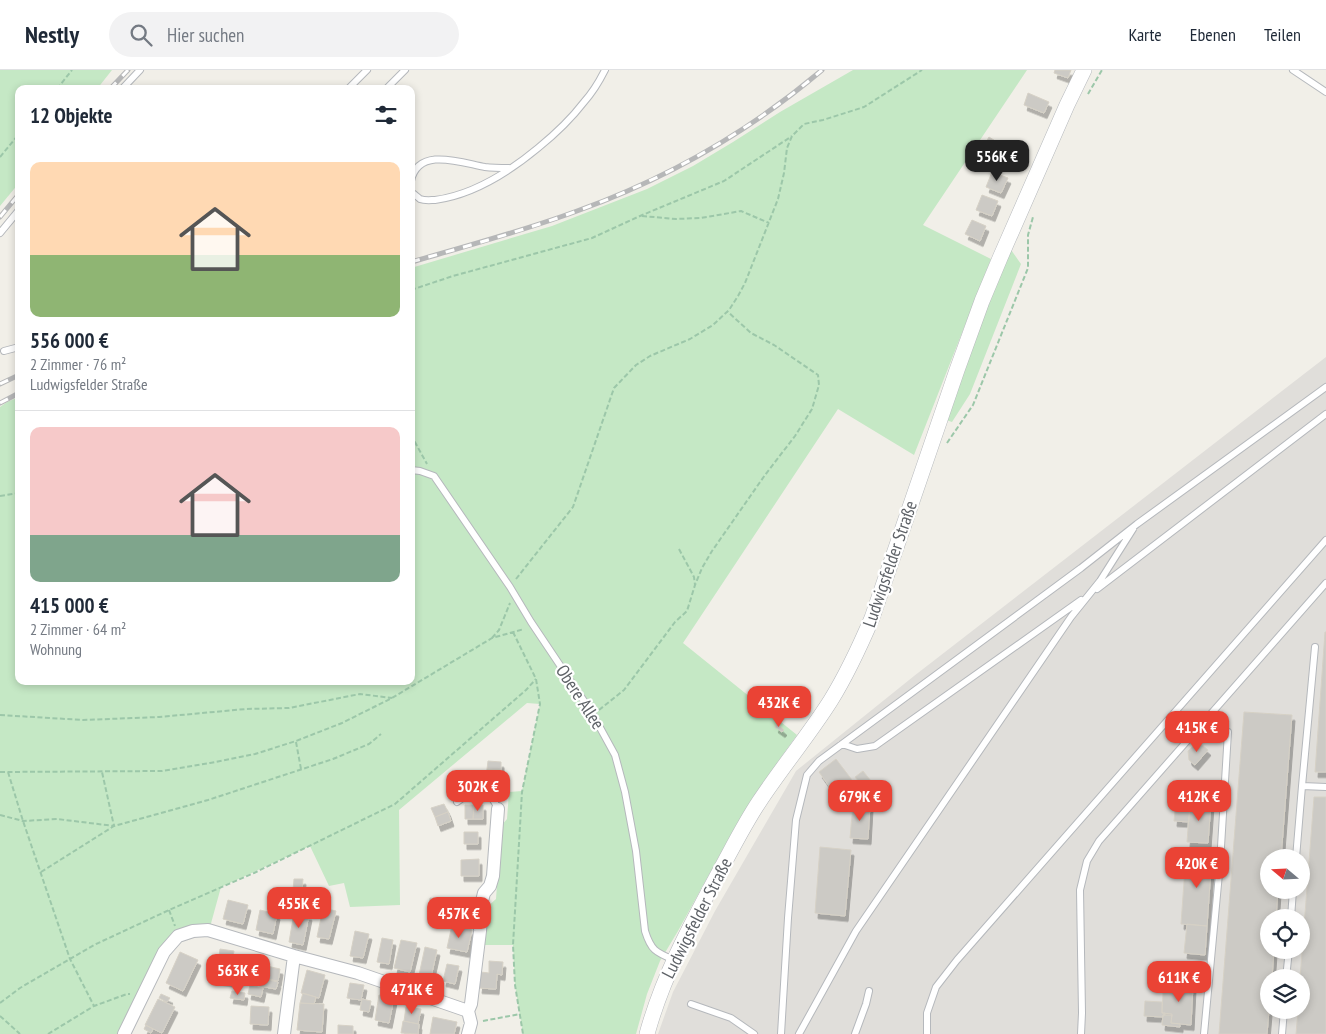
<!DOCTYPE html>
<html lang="de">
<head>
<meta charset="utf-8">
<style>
  body { margin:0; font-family:"PT Sans Narrow",sans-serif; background:#f2f2f3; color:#1f2937; height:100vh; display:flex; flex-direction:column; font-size:19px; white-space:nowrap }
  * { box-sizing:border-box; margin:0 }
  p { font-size:16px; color:#747a83 }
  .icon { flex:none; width:28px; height:28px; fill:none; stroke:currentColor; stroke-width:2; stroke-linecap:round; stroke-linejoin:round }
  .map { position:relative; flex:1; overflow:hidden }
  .details { position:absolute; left:15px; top:15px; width:400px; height:600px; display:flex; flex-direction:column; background:#fff; border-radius:10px; box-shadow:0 2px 8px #0003 }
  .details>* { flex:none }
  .needle { width:32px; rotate:289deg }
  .tools { position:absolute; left:1260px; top:779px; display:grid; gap:10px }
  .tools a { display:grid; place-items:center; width:50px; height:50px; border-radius:50%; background:#fff; box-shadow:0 2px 8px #0003; font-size:25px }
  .price { position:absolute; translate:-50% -42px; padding:0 11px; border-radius:10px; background:#ea4335; color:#fff; font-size:16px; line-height:32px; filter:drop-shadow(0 1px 2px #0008) }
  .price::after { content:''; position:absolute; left:50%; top:30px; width:15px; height:11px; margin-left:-8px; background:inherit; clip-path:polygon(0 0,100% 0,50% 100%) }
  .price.active { background:#222; color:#fff }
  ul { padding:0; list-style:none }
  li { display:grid; align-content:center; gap:10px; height:265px; padding:0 15px }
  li+li { border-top:1px solid #e0e1e3 }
  li span { display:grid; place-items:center; height:155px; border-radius:10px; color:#555 }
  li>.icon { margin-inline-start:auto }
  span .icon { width:90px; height:90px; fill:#fffc; stroke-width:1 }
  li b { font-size:21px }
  h2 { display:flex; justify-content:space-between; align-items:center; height:60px; padding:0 15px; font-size:21px }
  header { display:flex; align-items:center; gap:30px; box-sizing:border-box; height:70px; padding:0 25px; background:#fff; border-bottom:1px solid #e0e1e3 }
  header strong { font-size:24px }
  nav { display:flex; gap:28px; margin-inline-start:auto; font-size:18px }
  .search { width:350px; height:45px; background:#f2f2f3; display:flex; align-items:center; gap:12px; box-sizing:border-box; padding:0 18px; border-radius:28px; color:#747a83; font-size:19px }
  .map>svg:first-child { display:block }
</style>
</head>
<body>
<header>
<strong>Nestly</strong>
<div class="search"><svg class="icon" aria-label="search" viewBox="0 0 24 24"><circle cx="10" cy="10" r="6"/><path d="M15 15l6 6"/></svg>Hier suchen</div>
<nav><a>Karte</a><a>Ebenen</a><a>Teilen</a></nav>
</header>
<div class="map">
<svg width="1326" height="964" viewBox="0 0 1326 964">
  <defs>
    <filter id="shadow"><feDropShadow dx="3" dy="5.5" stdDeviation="0" flood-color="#0004"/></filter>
  </defs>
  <rect width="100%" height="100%" fill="#f1efe8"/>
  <path fill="#e0deda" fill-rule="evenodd" d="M1326 287V964H658L673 922 715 841 796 701 914 606ZM1269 788H1301V820H1269ZM1269 848H1301V880H1269ZM1269 908H1301V940H1269Z"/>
  <path fill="#c5e8c5" d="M0 0H112L97 19H19V113L0 136Z
    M853 0H1027L923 155 991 189 914 385 838 339 683 573 797 665 757 721 735 757 678 861 660 891 647 924 636 964H523L515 915 513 875H484L486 838 496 829 501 756 507 749 509 722 522 721 540 634 527 633 399 740 400 835 350 837 344 813 329 816 310 776 221 817 210 857 198 856 182 858 172 863 157 882 117 964H0V337L7 332 19 327V611H411V198L552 156 647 119 693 96 733 72 780 42Z
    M1009 177 1021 194 970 324 952 352 946 350Z"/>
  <path fill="#cccac5" stroke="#d6d1c6" filter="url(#shadow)" d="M1055 0H1071L1068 8 1054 3Z
    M1028 23 1049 32 1044 43 1024 35Z
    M989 67 997 72 988 85 981 80Z
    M992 102 1008 108 1001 123 986 117Z
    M982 125 998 131 992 146 976 140Z
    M972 150 986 156 980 171 965 164Z
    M1325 562H1326V702H1315Z
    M1244 642 1292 645 1281 788H1269V820H1278L1276 848H1269V880H1274L1272 908H1269V940L1267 964H1219Z
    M777 654 784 660 782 662 775 657Z
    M1194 675H1202L1208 680 1195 695 1189 690 1188 681Z
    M836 689 852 710 834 723 819 702Z
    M488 691 501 692V700L487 699Z
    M487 699 501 700 500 709 486 708Z
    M863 701 871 711 863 717 855 707Z
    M1191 716 1212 718 1211 732 1190 731Z
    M1177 718 1191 719 1189 752 1174 751Z
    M1314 727H1326V964H1296L1298 940H1301L1300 908Z
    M1190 731 1211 732 1208 773 1187 772Z
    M444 734 448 742 435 747 431 738Z
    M853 734 870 735 868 769 850 768Z
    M465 735H474L473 749H465Z
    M474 735H483V749H473Z
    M448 742 451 751 438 756 435 747Z
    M464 762H478V774H464Z
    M820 777 851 780 845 846 815 843Z
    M1186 783 1212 784 1207 856 1181 854Z
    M479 789V806H461V790Z
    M294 809H303L301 832 292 831Z
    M430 828 447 830 445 844 428 842Z
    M228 830 248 835 243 854 223 849Z
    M323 838 336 841 329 869 317 867Z
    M260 840 277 844 273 864 256 860Z
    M294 843 309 845 303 875 289 872Z
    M1187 854 1207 856 1205 885 1184 883Z
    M452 855 472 860 467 882 447 878Z
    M355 861 369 864 363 888 350 886Z
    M382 868 393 870 389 894 377 892Z
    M401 870 417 873 410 902 394 898Z
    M425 877 437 880 431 907 419 905Z
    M220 879 234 881 229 911 216 909Z
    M180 882 198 890 183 921 166 913Z
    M489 891 503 892 502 905 497 904 496 919 479 918 481 902 489 903Z
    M447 894 459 896 455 914 443 911Z
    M267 896 280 899 278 911 264 908Z
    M307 900 325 905 319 928 301 923Z
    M261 908 278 912 276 919 259 916Z
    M350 913 364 915 361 930 347 928Z
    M1172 914 1193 915 1191 955 1171 953 1172 944 1162 943 1163 922Z
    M250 915 263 918 261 927 248 924Z
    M232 921 245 923 244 930 230 928Z
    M303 923 316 927 314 934 300 933Z
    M161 924 170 928 167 932 159 928Z
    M379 925 394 928 389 953 375 950Z
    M158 929 175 937 162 963 145 955Z
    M362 929 371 931 369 942 360 940Z
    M1145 931 1162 932V943H1165V945H1163V947L1144 946Z
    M300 933 324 934 322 962 297 960Z
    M251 936 269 937 268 955 250 954Z
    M406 937 421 939 418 954 404 951Z
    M1163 945H1172L1171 953 1180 954V957L1162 955Z
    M433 947 457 952 454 964H430Z
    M403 951 419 954 418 964 401 963Z
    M146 955 153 959 151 963 144 959Z
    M338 955 353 956V964H338Z"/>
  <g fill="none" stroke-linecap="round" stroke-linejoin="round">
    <defs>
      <path id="service" d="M1293 0 1326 22
        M122 19 140 0
        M348 19 367 0
        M386 19 405 0
        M411 111C418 76 462 93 485 97 493 98 501 98 509 98
        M411 125 414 124C415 125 419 128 420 129 425 131 431 130 435 130 473 125 509 102 538 78 554 65 571 49 584 32 593 22 599 12 605 0
        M0 163 19 140
        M4 281 19 277
        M411 400 420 401 434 406 510 517 531 552 592 643 615 685 625 722 636 781 645 861C651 880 655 882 674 890
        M1097 519 1326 344
        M842 674 857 679 875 676 1081 530
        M1302 716 1315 577
        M457 732C462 729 468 723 474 721 486 717 494 730 498 739
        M1296 788 1302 716 1326 717
        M1291 848 1293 820
        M1286 908 1289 880
        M691 934 731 948 754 964
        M781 964 788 848 796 750 807 705 819 691 1081 498 1137 454 1326 317
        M799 964 856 861 1071 547 1100 511 1133 459
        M855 964 866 934 869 921
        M927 964V943L936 917 957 890 1326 470
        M1081 964 1082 943 1080 820 1087 791 1099 771 1326 513
        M1204 964 1220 793 1228 662
        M1282 964 1284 940"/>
      <path id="minor" d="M124 964 164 882 178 866 193 861 208 860 294 886 358 903 468 941 471 934 480 861 482 831 484 823 490 816 493 806 498 739
        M284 964 294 886
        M468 964 471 953 468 941"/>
      <path id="tertiary" d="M647 964C662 909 689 858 716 808 730 783 743 756 759 732 782 697 809 665 831 630 847 604 860 576 872 548L957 300 982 231 1000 188 1067 35 1084 0"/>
    </defs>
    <use href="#service" stroke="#b5b8bc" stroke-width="8"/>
    <use href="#minor" stroke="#b5b8bc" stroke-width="14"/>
    <use href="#tertiary" stroke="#b5b8bc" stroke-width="16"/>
    <path stroke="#9cc7a9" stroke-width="2" stroke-dasharray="5 2.5" stroke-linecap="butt" d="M57 19 72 0
      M1088 24 1102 0
      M0 87 19 64
      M642 146 676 149 701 148 741 141 769 153
      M411 220 453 206 592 168 640 146 724 111 792 66
      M411 365 427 394
      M947 373 973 335 1028 198V165L1033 147
      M0 426 19 423
      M679 479 694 507 695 515
      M516 509 573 437 614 318 636 295 650 286 690 269 713 255 729 240 738 226 745 213 778 129 784 103 787 78 792 66 804 54 823 50 864 37 922 0
      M513 562 536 609 540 634 522 722 513 875 515 915 523 964
      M492 568 499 560 510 533
      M599 640 624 620 675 552 687 541 695 515 702 498 712 481 765 405 795 366 812 339 819 315 818 305 774 275 751 263 728 242
      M0 645 83 650 159 647 246 639 289 638 360 624 392 628
      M296 672 301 699
      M0 702 162 701 210 693 255 684 296 671 342 653 392 628 492 568 524 559
      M8 702 23 751 70 889 94 936
      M0 745 23 751 57 749 114 756 102 702
      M41 802 114 756 208 730 333 689 369 674 381 664
      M169 840 175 856
      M0 933 20 918 94 875 169 840 254 803 395 734 526 620 536 609
      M0 946 20 964
      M483 951 520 944
      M48 964 94 936 127 924H130"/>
    <use href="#service" stroke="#fff" stroke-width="6"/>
    <use href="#minor" stroke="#fff" stroke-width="12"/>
    <use href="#tertiary" stroke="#fff" stroke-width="15"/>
    <defs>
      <path id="rail" d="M110 19 128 0
        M0 147 19 124
        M411 192C467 176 523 161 577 141 666 109 750 61 822 0
        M0 314 19 305
        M0 333 19 323"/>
    </defs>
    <use href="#rail" stroke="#b6b7b8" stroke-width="5"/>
    <use href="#rail" stroke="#fff" stroke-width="3" stroke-dasharray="9" stroke-linecap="butt"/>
  </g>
  <g text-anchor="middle" stroke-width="4.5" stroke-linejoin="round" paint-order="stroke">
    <g font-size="18" fill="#5f6368" stroke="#fff">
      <text transform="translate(890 494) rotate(-71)" y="6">Ludwigsfelder Straße</text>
      <text transform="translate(580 627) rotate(57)" y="6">Obere Allee</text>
      <text transform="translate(697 848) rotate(-63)" y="6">Ludwigsfelder Straße</text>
    </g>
  </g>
</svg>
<div class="tools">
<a><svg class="needle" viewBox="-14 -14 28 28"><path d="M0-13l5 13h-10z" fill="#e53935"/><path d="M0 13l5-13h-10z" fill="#747a83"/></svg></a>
<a><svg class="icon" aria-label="locate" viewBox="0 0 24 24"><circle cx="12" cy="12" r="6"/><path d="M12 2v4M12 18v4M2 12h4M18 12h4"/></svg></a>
<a><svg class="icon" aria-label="layers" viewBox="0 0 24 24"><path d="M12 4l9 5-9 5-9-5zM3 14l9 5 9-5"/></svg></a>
</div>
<b class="price active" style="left:997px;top:112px">556K €</b>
<b class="price" style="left:779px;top:658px">432K €</b>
<b class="price" style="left:1197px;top:683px">415K €</b>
<b class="price" style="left:478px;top:742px">302K €</b>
<b class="price" style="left:860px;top:752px">679K €</b>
<b class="price" style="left:1199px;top:752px">412K €</b>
<b class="price" style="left:1197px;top:819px">420K €</b>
<b class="price" style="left:299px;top:859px">455K €</b>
<b class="price" style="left:459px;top:869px">457K €</b>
<b class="price" style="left:238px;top:926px">563K €</b>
<b class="price" style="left:1179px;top:933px">611K €</b>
<b class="price" style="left:412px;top:945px">471K €</b>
<section class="details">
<h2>12 Objekte<svg class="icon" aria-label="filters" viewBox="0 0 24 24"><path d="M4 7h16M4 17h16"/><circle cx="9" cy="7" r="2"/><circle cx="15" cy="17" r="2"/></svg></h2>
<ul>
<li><span style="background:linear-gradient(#ffd9b3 60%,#8fb573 0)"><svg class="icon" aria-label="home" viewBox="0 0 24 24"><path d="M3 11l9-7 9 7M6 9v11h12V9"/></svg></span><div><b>556 000 €</b><p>2 Zimmer · 76 m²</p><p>Ludwigsfelder Straße</p></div></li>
<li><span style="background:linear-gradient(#f6c9c9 70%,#7fa58c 0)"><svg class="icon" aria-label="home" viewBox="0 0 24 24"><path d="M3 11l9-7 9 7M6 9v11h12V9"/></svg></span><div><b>415 000 €</b><p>2 Zimmer · 64 m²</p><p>Wohnung</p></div></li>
</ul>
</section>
</div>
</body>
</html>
